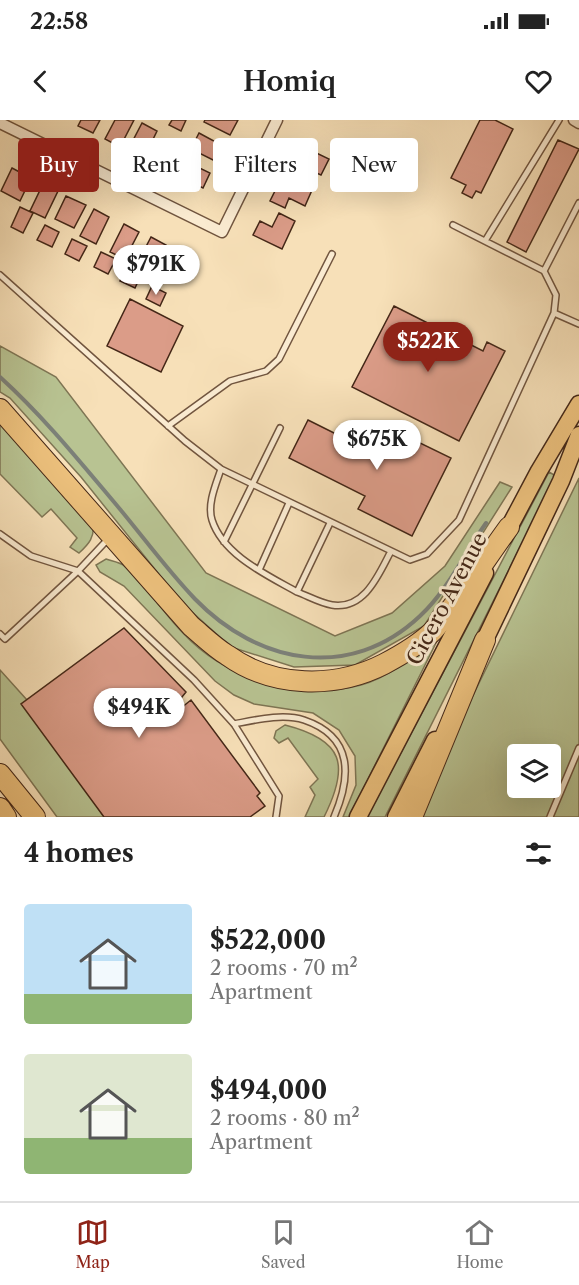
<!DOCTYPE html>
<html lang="en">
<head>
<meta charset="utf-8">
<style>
  body { margin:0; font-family:"Libre Caslon Text",serif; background:#f6f6f6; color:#222; height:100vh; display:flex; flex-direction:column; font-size:22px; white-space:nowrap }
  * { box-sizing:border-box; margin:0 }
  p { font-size:20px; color:#767676 }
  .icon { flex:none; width:33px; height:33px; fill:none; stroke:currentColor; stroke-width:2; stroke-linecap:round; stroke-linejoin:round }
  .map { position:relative; height:697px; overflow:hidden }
  .sheet { display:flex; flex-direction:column; background:#fff; flex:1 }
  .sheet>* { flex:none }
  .banner { position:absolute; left:18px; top:18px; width:543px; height:54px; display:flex; gap:12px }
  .tools { position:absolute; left:507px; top:624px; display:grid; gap:12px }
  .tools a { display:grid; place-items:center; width:54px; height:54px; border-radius:6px; background:#fff; box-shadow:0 6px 24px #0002; font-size:30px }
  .price { position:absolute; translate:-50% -51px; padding:0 14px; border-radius:21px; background:#fff; color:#222; font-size:20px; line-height:39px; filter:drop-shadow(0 2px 3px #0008) }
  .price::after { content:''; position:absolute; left:50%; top:36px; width:18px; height:14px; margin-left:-9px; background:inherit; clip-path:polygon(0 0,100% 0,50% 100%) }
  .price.on { background:#8f2418; color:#fff }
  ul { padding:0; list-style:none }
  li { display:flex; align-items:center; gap:18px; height:150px; padding:0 24px }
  li span { display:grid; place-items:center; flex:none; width:168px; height:120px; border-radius:6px; color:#555 }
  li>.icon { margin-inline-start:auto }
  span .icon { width:72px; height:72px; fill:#fffc; stroke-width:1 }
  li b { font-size:26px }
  h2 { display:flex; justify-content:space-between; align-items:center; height:72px; padding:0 24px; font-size:26px }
  .pill { padding:0 21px; border-radius:6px; background:#fff; box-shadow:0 6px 24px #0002; font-size:21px; line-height:54px }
  .pill.on { background:#8f2418; color:#fff }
  .status { display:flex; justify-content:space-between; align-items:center; height:42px; padding:0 30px; background:#fff; direction:ltr }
  .status svg { height:16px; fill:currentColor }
  header { display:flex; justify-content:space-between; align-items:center; height:78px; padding:0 24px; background:#fff; font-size:27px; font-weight:600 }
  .menu { display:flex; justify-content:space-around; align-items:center; height:84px; border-top:2px solid #e0e0e0; background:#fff; font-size:16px; color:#767676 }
  .menu a { display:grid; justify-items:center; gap:3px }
  .menu .on { color:#8f2418 }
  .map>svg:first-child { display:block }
</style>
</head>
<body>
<div class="status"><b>22:58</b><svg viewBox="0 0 49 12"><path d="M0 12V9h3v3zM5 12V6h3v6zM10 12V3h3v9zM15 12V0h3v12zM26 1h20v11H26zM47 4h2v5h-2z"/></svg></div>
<header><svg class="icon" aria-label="back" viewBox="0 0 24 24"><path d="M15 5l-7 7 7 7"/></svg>Homiq<svg class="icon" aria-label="heart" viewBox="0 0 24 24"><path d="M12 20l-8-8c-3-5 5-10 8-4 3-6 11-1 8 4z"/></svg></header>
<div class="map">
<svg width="579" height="697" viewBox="0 0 579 697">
  <rect width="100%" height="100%" fill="#f7e0b8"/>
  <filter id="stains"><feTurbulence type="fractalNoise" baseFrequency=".00333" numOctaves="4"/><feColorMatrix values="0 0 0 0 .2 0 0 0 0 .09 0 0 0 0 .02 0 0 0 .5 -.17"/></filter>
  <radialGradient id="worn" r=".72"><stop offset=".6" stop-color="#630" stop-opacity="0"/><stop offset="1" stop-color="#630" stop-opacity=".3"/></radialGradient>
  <path fill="#b8c392" stroke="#7e7554" stroke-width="1.5" fill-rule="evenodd" d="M0 226 56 257 206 453 335 516 392 493 445 446 500 362 512 367 424 506 355 545 294 547 231 527 182 483 81 357 10 278 0 272Z
    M0 301 93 403C95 417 89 424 79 433L70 427 77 418 51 389 42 397 0 354Z
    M549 352 556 356 385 697H367Z
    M579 358V697H419L442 639ZM518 634H550V668H518Z
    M106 439C112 441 119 442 123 445 146 464 163 493 184 514 227 560 301 581 361 565 390 557 416 535 439 517L349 697H343L356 665 355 636 339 610 313 593 254 584 234 575 215 561 124 466 100 452 96 445Z
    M0 550 27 580 104 697H57L0 619Z
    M285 605C344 620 350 645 324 697H305L315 675 310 667 318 659 288 618 279 623 274 618 276 611Z"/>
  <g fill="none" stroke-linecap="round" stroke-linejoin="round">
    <path stroke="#7c8078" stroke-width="4" d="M0 257C44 297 81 343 119 388 144 418 168 451 195 479 258 544 350 562 420 496 447 471 465 433 486 403"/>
  </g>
  <path fill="#db9c88" stroke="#442717" stroke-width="1.5" d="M81 0H100L93 13 78 6Z
    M115 0H134L120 27 105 19Z
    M172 0H186L181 11 169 5Z
    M205 0H238L230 15 204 2Z
    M480 0H495L513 9 481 73 476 71 472 78 462 73 466 65 451 58Z
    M142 3 157 11 144 38 128 30Z
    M199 13 225 27 217 42 191 29Z
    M558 20 579 29 526 132 507 122Z
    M302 26 329 39 321 55 312 51 308 60 286 49 294 33 298 35Z
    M173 35 210 53 203 68 165 49Z
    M12 48 31 58 20 81 1 71Z
    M286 57 312 70 305 86 289 78 285 88 270 81 278 65 282 67Z
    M43 64 58 71 45 98 30 91Z
    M66 76 86 85 74 108 55 99Z
    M20 87 33 93 23 113 11 107Z
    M94 89 109 97 96 124 80 116Z
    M279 93 295 101 282 129 253 115 260 101 272 107Z
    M124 104 139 112 125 139 110 132Z
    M45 105 59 112 52 127 37 120Z
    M151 117 166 125 152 152 137 144Z
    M72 119 87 126 79 141 65 134Z
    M101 132 116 139 108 154 94 147Z
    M127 148 141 155 135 168 120 161Z
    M152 166 166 173 160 186 146 179Z
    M130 179 183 206 161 252 107 226Z
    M394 186 483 231 487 222 505 231 459 321 352 267Z
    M308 300 362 327 375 301 451 338 412 416 358 389 365 376 289 338Z
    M124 508 186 572 173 588 176 592 191 580 260 673 257 676 265 686 250 697H104L21 584Z"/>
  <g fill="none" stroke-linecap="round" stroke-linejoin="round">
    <defs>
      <path id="service" d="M453 105 544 151 556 175 554 193
        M485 121 559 0
        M544 151 579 83
        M0 155 185 321 221 349 410 440 427 434 459 400 554 193 579 204
        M168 306 230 261 266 251 279 239 332 134
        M221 349C216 364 207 384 212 400 223 435 267 455 297 472
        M330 403 297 472C308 476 320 483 332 485 364 490 378 456 390 433
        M0 414 31 436 78 451 5 519 0 514
        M109 418 78 451 194 560 234 604 279 676 276 697
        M224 422 280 308
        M259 450 289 383
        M234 604C255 600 283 593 304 600 354 617 351 657 334 697
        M550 697 579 628"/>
      <path id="minor" d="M574 0 579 3
        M0 3 222 112 277 0"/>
      <path id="primary" d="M504 417 539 351 579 284
        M480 530 561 361 579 315
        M358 697 485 453
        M396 697 435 620"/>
      <path id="motorway" d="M0 289 191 506C203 516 214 527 227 535 273 568 335 569 384 544 401 535 419 525 433 511 461 479 484 441 509 407
        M0 654 35 697
        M0 688 6 697
        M412 697 485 520"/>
    </defs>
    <use href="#service" stroke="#71553f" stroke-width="8"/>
    <use href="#minor" stroke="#71553f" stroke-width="13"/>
    <use href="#primary" stroke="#442717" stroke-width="19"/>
    <use href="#motorway" stroke="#442717" stroke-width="22"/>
    <use href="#service" stroke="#faebd1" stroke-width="5"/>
    <use href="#minor" stroke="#faebd1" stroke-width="10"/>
    <use href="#primary" stroke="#ecc07c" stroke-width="16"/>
    <use href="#motorway" stroke="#ecc07c" stroke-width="20"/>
  </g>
  <g text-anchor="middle" stroke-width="6" stroke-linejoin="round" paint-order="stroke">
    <g font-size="21" fill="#442717" stroke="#faebd1">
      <text transform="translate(447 479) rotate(-62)" y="7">Cicero Avenue</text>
    </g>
  </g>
  <rect width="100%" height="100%" filter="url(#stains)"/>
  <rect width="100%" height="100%" fill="url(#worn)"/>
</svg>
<div class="tools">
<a><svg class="icon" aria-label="layers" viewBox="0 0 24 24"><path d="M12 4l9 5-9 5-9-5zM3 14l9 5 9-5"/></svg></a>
</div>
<b class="price" style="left:156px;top:176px">$791K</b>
<b class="price on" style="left:428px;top:253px">$522K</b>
<b class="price" style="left:377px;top:351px">$675K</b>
<b class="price" style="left:139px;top:619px">$494K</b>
<div class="banner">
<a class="pill on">Buy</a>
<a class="pill">Rent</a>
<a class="pill">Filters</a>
<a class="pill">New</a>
</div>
</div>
<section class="sheet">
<h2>4 homes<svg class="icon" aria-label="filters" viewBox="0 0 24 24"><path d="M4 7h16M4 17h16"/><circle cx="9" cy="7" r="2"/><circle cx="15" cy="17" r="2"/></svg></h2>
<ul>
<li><span style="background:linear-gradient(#bfe0f5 75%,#8fb573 0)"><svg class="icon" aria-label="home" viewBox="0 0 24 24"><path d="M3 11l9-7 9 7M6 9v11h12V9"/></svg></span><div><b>$522,000</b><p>2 rooms · 70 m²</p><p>Apartment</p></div></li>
<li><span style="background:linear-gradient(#dfe7d0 70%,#8fb573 0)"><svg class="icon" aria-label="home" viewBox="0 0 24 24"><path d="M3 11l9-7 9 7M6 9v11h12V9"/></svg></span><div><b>$494,000</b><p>2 rooms · 80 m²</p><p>Apartment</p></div></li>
</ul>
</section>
<nav class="menu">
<a class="on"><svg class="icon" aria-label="map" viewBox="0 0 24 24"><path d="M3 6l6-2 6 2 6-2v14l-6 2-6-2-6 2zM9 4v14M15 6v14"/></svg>Map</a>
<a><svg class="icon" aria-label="saved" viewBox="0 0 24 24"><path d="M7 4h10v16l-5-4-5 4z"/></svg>Saved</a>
<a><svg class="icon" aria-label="home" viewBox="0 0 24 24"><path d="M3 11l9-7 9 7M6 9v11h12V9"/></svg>Home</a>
</nav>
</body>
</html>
